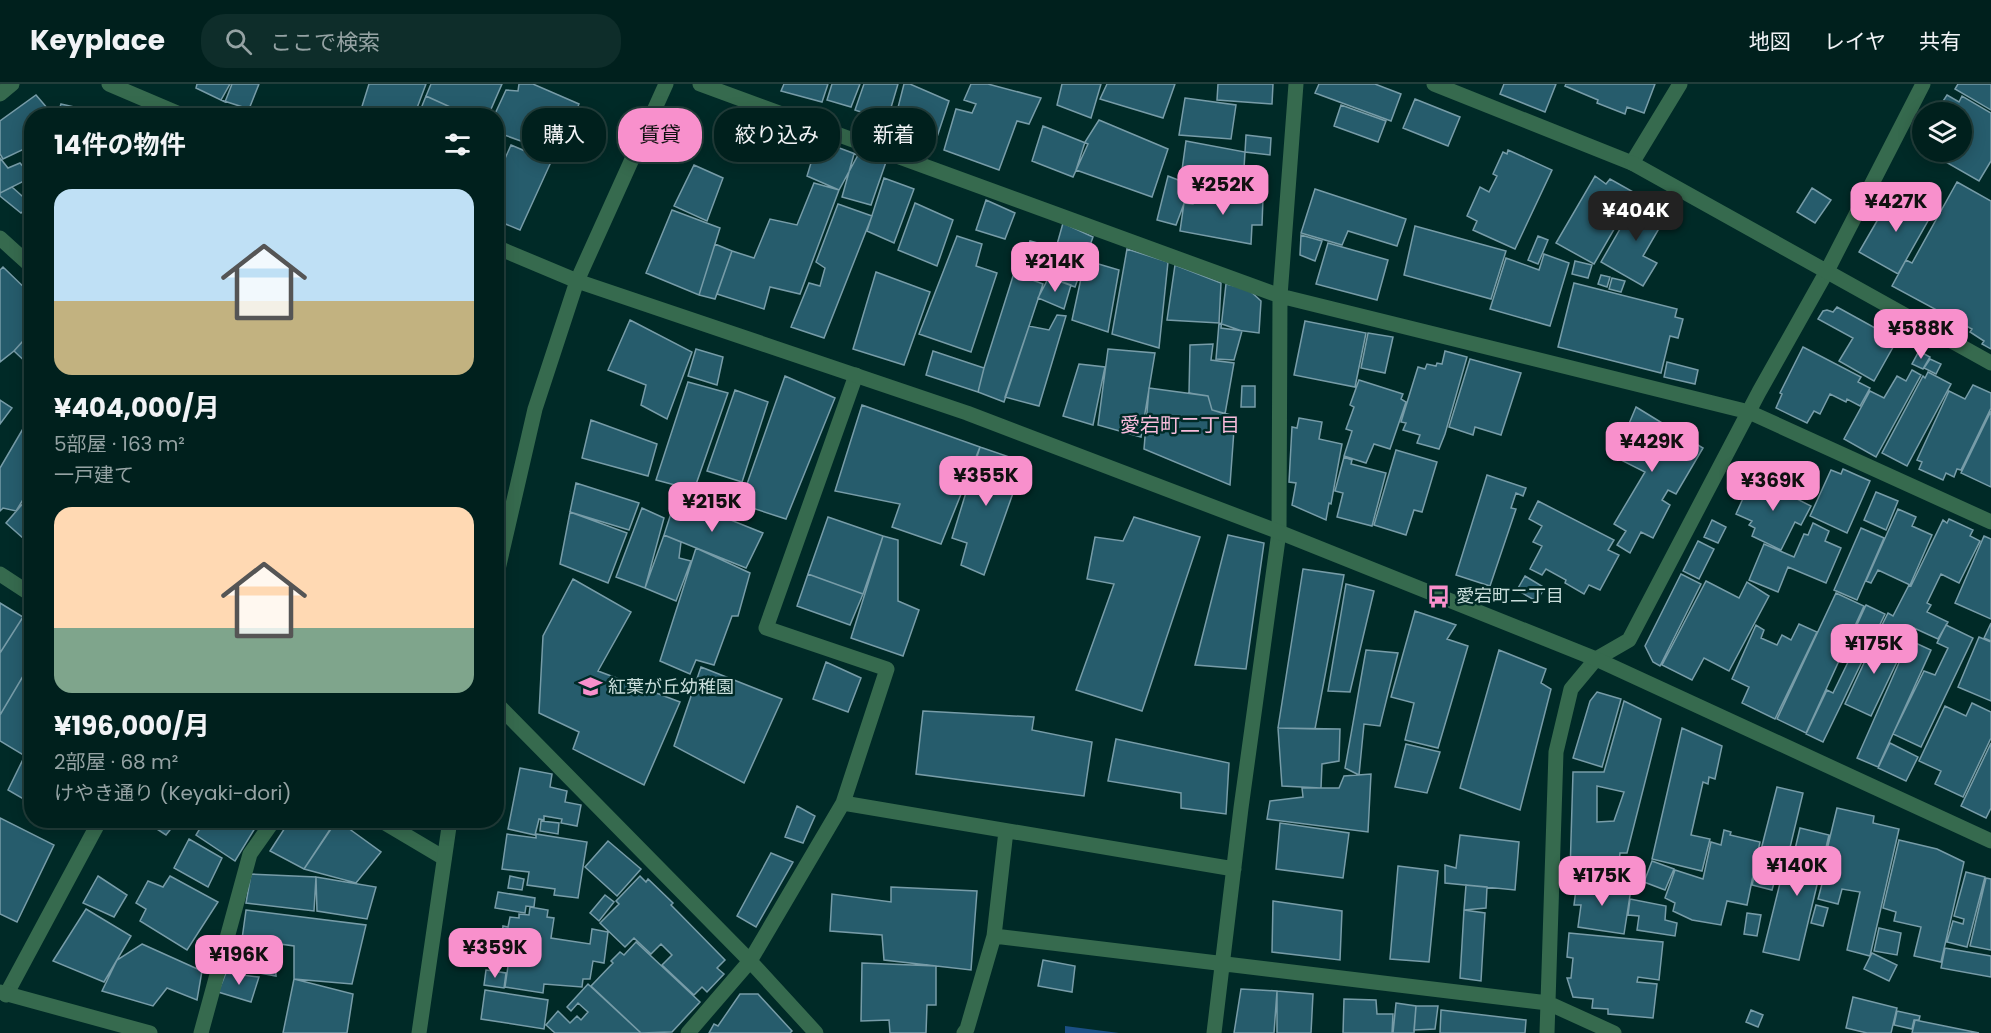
<!DOCTYPE html>
<html lang="ja">
<head>
<meta charset="utf-8">
<style>
  body { margin:0; font-family:Poppins,"Noto Sans JP",sans-serif; background:#0e2d2a; color:#f1f3f6; height:100vh; display:flex; flex-direction:column; font-size:22px; white-space:nowrap }
  * { box-sizing:border-box; margin:0 }
  p { font-size:20px; color:#95a3a4 }
  .icon { flex:none; width:33px; height:33px; fill:none; stroke:currentColor; stroke-width:2; stroke-linecap:round; stroke-linejoin:round }
  .map { position:relative; flex:1; overflow:hidden }
  .side { position:absolute; left:24px; top:24px; width:480px; height:720px; display:flex; flex-direction:column; background:#00201d; border-radius:24px; box-shadow:0 3px 15px #0003,0 0 0 2px #223e3b }
  .side>* { flex:none }
  .hud { position:absolute; left:522px; top:24px; width:570px; height:54px; display:flex; gap:12px }
  .fabs { position:absolute; left:1912px; top:18px; display:grid; gap:12px }
  .fabs a { display:grid; place-items:center; width:60px; height:60px; border-radius:50%; background:#00201d; box-shadow:0 3px 15px #0003,0 0 0 2px #223e3b; font-size:30px }
  .price { position:absolute; translate:-50% -51px; padding:0 14px; border-radius:12px; background:#f890cc; color:#111; font-size:20px; line-height:39px; filter:drop-shadow(0 2px 3px #0008) }
  .price::after { content:''; position:absolute; left:50%; top:36px; width:18px; height:14px; margin-left:-9px; background:inherit; clip-path:polygon(0 0,100% 0,50% 100%) }
  .price.active { background:#222; color:#fff }
  ul { padding:0; list-style:none }
  li { display:grid; align-content:center; gap:12px; height:318px; padding:0 30px }
  li span { display:grid; place-items:center; height:186px; border-radius:18px; color:#555 }
  li>.icon { margin-inline-start:auto }
  span .icon { width:108px; height:108px; fill:#fffc; stroke-width:1 }
  li b { font-size:26px }
  h2 { display:flex; justify-content:space-between; align-items:center; height:72px; padding:0 30px; font-size:26px }
  .chip { padding:0 21px; border-radius:24px; background:#00201d; box-shadow:0 3px 15px #0003,0 0 0 2px #223e3b; font-size:21px; line-height:54px }
  .chip.active { background:#f890cc; color:#111 }
  header { display:flex; align-items:center; gap:36px; box-sizing:border-box; height:84px; padding:0 30px; background:#00201d; border-bottom:2px solid #223e3b }
  header strong { font-size:28px }
  nav { display:flex; gap:33px; margin-inline-start:auto; font-size:21px }
  .search { width:420px; height:54px; background:#0e2d2a; display:flex; align-items:center; gap:15px; box-sizing:border-box; padding:0 21px; border-radius:24px; color:#95a3a4; font-size:22px }
  .map>svg:first-child { display:block }
</style>
</head>
<body>
<header>
<strong>Keyplace</strong>
<div class="search"><svg class="icon" aria-label="search" viewBox="0 0 24 24"><circle cx="10" cy="10" r="6"/><path d="M15 15l6 6"/></svg>ここで検索</div>
<nav><a>地図</a><a>レイヤ</a><a>共有</a></nav>
</header>
<div class="map">
<svg width="1991" height="949" viewBox="0 0 1991 949">
  <rect width="100%" height="100%" fill="#002a27"/>
  <path fill="#1b5085" d="M1065 942 1119 949H1065Z"/>
  <path fill="#265c6c" stroke="#779ca8" stroke-width="1.5" fill-rule="evenodd" d="M197 0H232L225 18 196 4Z
    M230 0H259L249 25 221 16Z
    M369 0H426L414 32H359Z
    M431 0H502L488 32H470L426 12Z
    M519 0H533L579 20 571 40 544 34 532 61 496 48V32H494L506 6 518 7Z
    M784 0H828L822 18 781 7Z
    M832 0H860L851 23 827 16Z
    M864 0H898L887 37 855 26Z
    M904 0H910L949 17 934 62 892 47Z
    M971 0H988L1041 14 1029 40 1017 37 999 86 944 66 956 25 972 29 976 20 964 16Z
    M1062 0H1101L1091 34 1057 21Z
    M1107 0H1175L1163 34 1100 15Z
    M1218 0H1273L1272 20 1217 16Z
    M1319 0H1375L1401 10 1391 37 1315 9Z
    M1504 0H1556L1545 28 1500 10Z
    M1566 0H1655L1644 29 1627 23 1625 30 1597 19 1598 16 1565 2Z
    M1958 0H1991V26L1955 5Z
    M36 11 54 32H32V66L28 63 3 75 0 70V37Z
    M1947 11 1959 18 1962 12 1991 29V77L1979 97 1930 69 1962 68V28H1936Z
    M426 12 470 32H418Z
    M1185 14 1236 21 1231 55 1179 51Z
    M1415 15 1460 33 1448 62 1403 44Z
    M61 20 92 27 91 32H57Z
    M1341 21 1386 37 1378 58 1334 42Z
    M1099 36 1168 65 1152 113 1076 86 1085 58Z
    M775 39 809 55 799 78 765 69Z
    M1043 42 1088 60 1073 93 1032 77Z
    M1246 51 1271 54 1270 71 1245 68Z
    M818 56 858 71 839 106 807 92Z
    M1186 57 1245 68 1243 100 1181 93Z
    M511 61 551 78 520 146 496 136V95Z
    M1508 66 1552 86 1515 165 1473 146 1477 137 1467 132 1480 103 1489 108 1497 92 1493 90 1503 68 1507 70Z
    M854 70 886 78 871 121 842 113Z
    M0 74 8 84 20 79 32 93 0 109Z
    M694 81 723 94 707 137 674 122Z
    M1168 92 1191 101 1176 141 1157 136Z
    M1595 92 1606 100 1610 95 1635 109 1594 180 1556 159Z
    M884 94 914 105 894 159 867 147Z
    M1957 98 1991 117V265L1982 260 1984 257 1970 248 1972 245 1892 202 1906 176 1912 179Z
    M814 99 839 106 800 210 770 203 764 225 717 210 732 167 754 174 770 135 797 141Z
    M12 103 31 120 21 129 0 112V109Z
    M1812 104 1831 116 1815 139 1797 128Z
    M1315 105 1406 135 1397 162 1348 147 1342 161 1301 149Z
    M1195 107 1263 114 1262 141H1252L1251 160 1180 147 1184 119 1193 120Z
    M1898 109 1933 128 1898 190 1859 168 1888 118 1891 121Z
    M1639 112 1668 129 1643 172 1657 179 1643 202 1601 178Z
    M986 116 1015 129 1005 155 976 146Z
    M915 119 953 136 937 182 898 166Z
    M838 120 872 132 824 254 791 243 809 199 820 202 825 184 816 178Z
    M672 126 720 144 699 211 646 189Z
    M1063 139 1093 153 1075 203 1021 183 1030 157 1056 164Z
    M1415 142 1506 167 1491 215 1404 191Z
    M1301 151 1322 157 1315 177 1300 171Z
    M957 152 982 160 976 182 997 189 971 268 919 250Z
    M1538 152 1548 156 1538 180 1528 176Z
    M1328 159 1388 176 1377 216 1316 200Z
    M715 160 732 167 715 215 699 211Z
    M1127 165 1168 178 1159 264 1112 250Z
    M1544 170 1569 179 1550 242 1490 225 1506 174 1539 186Z
    M1085 176 1119 186 1108 248 1072 236Z
    M1575 177 1592 181 1588 194 1572 190Z
    M1175 181 1221 199 1219 239 1167 236Z
    M3 183 32 211V247L14 267 0 278V186Z
    M876 188 930 208 904 281 853 265Z
    M1014 189 1043 200 1004 318 978 308 984 284Z
    M1601 191 1610 193 1607 203 1598 200Z
    M1049 193 1071 201 1064 225 1038 214Z
    M1612 194 1625 197 1621 208 1609 205Z
    M1574 199 1677 225 1675 233 1683 235 1678 254 1670 252 1661 289 1558 263Z
    M1226 200 1248 205 1261 217 1259 249 1221 244Z
    M1837 223 1897 256 1874 297 1839 277 1853 254 1818 235 1823 227 1827 226 1833 228Z
    M1057 231 1066 232 1039 322 1005 313 1029 242 1049 246Z
    M630 236 692 268 667 335 641 321 646 301 608 286Z
    M1305 237 1366 249 1355 303 1294 291Z
    M1219 239 1242 247 1234 276 1216 275Z
    M32 247V284L14 267Z
    M1368 249 1393 253 1385 289 1361 284Z
    M1213 260 1211 276 1234 279 1225 330 1212 326 1208 312 1189 309 1190 261Z
    M1803 263 1861 293 1858 298 1870 304 1860 322 1847 315 1846 318 1830 310 1820 330 1814 327 1807 339 1776 324 1782 310 1780 309Z
    M696 265 723 273 717 301 688 292Z
    M1108 265 1155 269 1141 353 1098 341Z
    M933 267 984 284 978 308 926 291Z
    M1445 267 1467 273 1445 350 1439 365 1417 359 1420 351 1403 346 1406 339 1401 338 1418 283 1425 285 1427 280 1436 282 1437 279 1442 280Z
    M1919 267 1930 273 1923 285 1912 280Z
    M1470 275 1521 289 1501 351 1475 343 1473 351 1449 343Z
    M1930 275 1941 280 1936 290 1924 284Z
    M1667 278 1698 286 1695 300 1664 293Z
    M1079 280 1105 283 1093 341 1063 332Z
    M1912 286 1921 291 1876 373 1844 355 1870 307 1884 314 1897 292 1906 297Z
    M1928 288 1951 300 1907 382 1882 369 1923 292 1925 294Z
    M785 292 835 314 786 435 740 420Z
    M1359 296 1403 310 1401 315 1406 318 1390 365 1374 360 1366 379 1344 372 1352 347 1346 345 1354 323 1350 321Z
    M688 298 728 309 694 406 656 396Z
    M1973 301 1991 309V324L1961 386 1957 385 1954 393 1946 389 1943 396 1919 385 1922 378 1917 376 1949 307 1965 315Z
    M1242 302H1255V323H1241Z
    M1149 304 1208 312 1212 326 1235 332 1230 401 1144 365Z
    M735 306 768 318 742 398 707 387Z
    M0 316 12 324 0 340Z
    M862 321 980 363 941 460 892 443 900 420 835 407Z
    M1636 323 1703 364 1676 410 1668 406 1662 416 1670 421 1653 454 1641 448 1630 469 1617 461 1626 447 1614 440 1645 388 1615 373Z
    M1991 327V403L1961 389Z
    M1299 334 1322 338 1319 355 1342 360 1331 420 1329 419 1326 436 1292 421 1296 399 1289 398 1292 343 1297 344Z
    M591 336 657 360 648 392 582 374Z
    M24 343 32 346V401L16 427 3 424 0 427V384Z
    M980 363 1024 378 984 491 961 481 967 459 952 454Z
    M1396 366 1437 378 1422 428 1414 426 1406 451 1374 441Z
    M1344 373 1352 376 1351 380 1386 389 1372 442 1337 433 1343 409 1335 407Z
    M1843 385 1870 397 1847 449 1810 432 1831 386 1841 390Z
    M1768 390 1790 401 1785 409 1811 422 1801 441 1795 438 1781 466 1752 452 1755 444 1749 441 1752 437 1736 430 1745 410 1753 414 1758 402 1762 404Z
    M1487 391 1526 404 1523 412 1516 409 1511 424 1516 425 1490 502 1456 491Z
    M576 399 639 419 629 446 570 428Z
    M1876 408 1898 417 1886 446 1864 436Z
    M32 409V462L6 439Z
    M676 414 763 449 746 484 664 451Z
    M1538 417 1614 456 1608 466 1619 471 1600 506 1589 501 1584 510 1565 499 1566 496 1546 485 1542 491 1530 485 1542 462 1533 458 1542 442 1529 435Z
    M642 424 664 434 645 504 616 493Z
    M1898 425 1916 433 1912 442 1932 451 1910 501 1878 486 1871 499 1866 497Z
    M570 428 627 449 608 499 560 480Z
    M828 433 883 452 863 510 808 490Z
    M1134 433 1200 453 1142 627 1076 606 1114 500 1087 495 1095 453 1123 457Z
    M1949 435 1973 446 1970 452 1980 457 1959 499 1941 490 1927 519 1931 521 1927 528 1948 538 1938 555 1914 544 1908 556 1881 543 1888 529 1893 532 1909 501 1911 502 1943 436 1947 439Z
    M1712 436 1726 443 1718 459 1704 453Z
    M1813 439 1829 447 1825 457 1841 464 1826 499 1788 483 1778 508 1749 496 1764 460 1794 473 1804 450 1808 451Z
    M1861 444 1884 454 1857 516 1834 506Z
    M664 451 681 458 679 474 691 477 676 517 645 504Z
    M1228 451 1264 459 1246 585 1195 581Z
    M883 452 898 456V517L919 526 903 572 851 554Z
    M1984 452 1991 455V535L1955 519Z
    M1698 457 1714 465 1699 495 1683 487Z
    M696 464 750 489 738 532H732L714 581 696 576 690 590 660 577Z
    M1303 485 1344 491 1315 645 1278 644Z
    M808 490 863 510 850 541 797 522Z
    M1681 490 1701 500 1660 582 1653 578 1645 562Z
    M1525 492 1545 504 1536 517 1517 506Z
    M573 495 631 528 598 587 680 618 644 701 573 665 579 648 539 629 543 552Z
    M1706 497 1739 514 1747 498 1769 512 1729 587 1704 574 1692 596 1662 581Z
    M1346 500 1374 507 1350 608 1328 607Z
    M1836 509 1864 522 1806 649 1777 635Z
    M0 519 23 533 0 569Z
    M1866 521 1885 530 1823 658 1806 650 1827 606 1833 609 1851 572 1853 573 1859 561 1850 556Z
    M1415 527 1456 541 1447 555 1468 562 1438 664 1405 656 1414 619 1391 613Z
    M23 533 32 537V577L0 631V569Z
    M1991 539V557L1984 554Z
    M1799 540 1817 548 1775 635 1742 619 1749 603 1732 595 1756 541 1764 546 1761 554 1777 561 1782 551 1791 556Z
    M1946 541 1973 554 1921 663 1893 650 1924 587 1935 591 1948 564 1937 559Z
    M1877 551 1904 563 1871 632 1845 620Z
    M1979 553 1991 558V617L1958 603Z
    M1909 556 1931 566 1878 683 1857 674Z
    M1366 566 1398 569 1380 642 1364 640 1359 691 1345 684Z
    M1499 566 1546 585 1541 599 1551 605 1520 726 1460 704Z
    M32 577V658L25 672 0 657V631Z
    M826 578 861 594 848 628 813 615Z
    M701 583 782 615 744 699 674 662Z
    M1597 608 1621 615 1602 683 1573 674 1590 617Z
    M1624 617 1661 635 1627 769H1620L1618 790 1570 789 1573 688H1604ZM1597 702 1624 708 1614 737 1597 738Z
    M1972 619 1991 628V654L1963 713 1935 700 1941 687 1919 677 1945 622 1966 632Z
    M923 627 1034 633 1032 646 1092 658 1084 712 916 690Z
    M1278 644 1340 645 1339 677 1322 680 1321 704 1282 702Z
    M1682 644 1722 662 1715 695 1709 693 1708 700 1703 698 1691 751 1710 755 1702 787 1652 775Z
    M1116 655 1229 679 1226 730 1181 724V709L1108 697Z
    M31 659 32 660V720L8 706Z
    M1890 659 1918 673 1906 697 1878 684Z
    M1991 659V724L1986 734 1961 722Z
    M1406 660 1440 668 1427 709 1395 703Z
    M520 684 552 690 550 703 567 707 565 718 581 721 577 742 561 739 562 735 544 732V736L539 735 535 751 508 745Z
    M1371 690 1368 748 1267 735 1270 717 1303 713 1302 704H1339L1344 692Z
    M1777 703 1803 709 1788 772 1782 771 1772 806 1752 801Z
    M797 722 815 732 803 759 785 753Z
    M1837 724 1874 732 1873 739 1899 745 1870 872 1847 866 1860 808 1842 805 1838 820 1818 815 1822 800 1819 799Z
    M0 734 54 761 17 838 0 830Z
    M143 736H178L166 751Z
    M205 736H260L235 777 196 751Z
    M290 736H327L333 741 304 785 270 767Z
    M337 736 381 768 356 799 304 785Z
    M541 737 559 739 558 750 540 747Z
    M1280 739 1349 749 1343 794 1276 785Z
    M1800 744 1829 751 1799 876 1763 868 1781 795 1790 797 1795 779 1792 778Z
    M1724 746 1731 748 1730 751 1760 758 1747 821 1727 817 1721 841 1692 836 1673 827 1675 819 1665 814 1675 786 1703 795 1711 758 1721 761Z
    M507 750 536 754V750L587 758 578 814 554 811 555 805 527 801 529 788 502 785Z
    M1460 751 1519 758 1515 806 1445 799V781L1456 784Z
    M189 755 222 774 208 803 174 784Z
    M1899 756 1937 765 1964 778 1941 878 1914 872 1921 843 1894 837 1896 828 1883 824Z
    M608 757 641 785 617 812 585 783Z
    M771 769 793 778 756 843 737 832Z
    M1652 777 1674 785 1665 806 1644 798Z
    M1398 782 1438 787 1429 878 1390 875Z
    M1966 788 1985 793 1967 863 1947 858 1953 837 1963 840 1964 835 1954 832Z
    M251 790 316 793 314 827 246 819Z
    M98 792 127 811 114 833 83 819Z
    M170 792 218 818 187 866 140 837 146 825 136 819 148 797 163 803Z
    M510 792 524 795 522 806 508 804Z
    M640 792 646 798 648 795 673 819 671 821 725 876 717 884 724 890 707 908 702 903 694 911 662 881 672 871 661 860 651 870 634 854 625 863 600 839 619 820 616 817Z
    M316 793 376 803 367 835 317 827Z
    M1986 794 1991 795V866L1970 862Z
    M1577 797 1631 805 1624 850 1578 843 1581 821H1574Z
    M1466 801 1487 803 1486 824 1464 826Z
    M891 803 977 807 971 886 884 876 882 851 830 847 832 810 891 818Z
    M498 808 535 814 534 823 526 822 525 829 495 824Z
    M605 811 614 818 599 837 590 829Z
    M1630 815 1666 822 1665 836 1677 839 1675 852 1637 846 1639 832 1628 831Z
    M1273 817 1342 827 1340 876 1272 868Z
    M1816 821 1828 824 1823 842 1811 839Z
    M530 823 548 826 547 833 554 834 551 854 590 860 592 845 608 848 604 879 593 877 590 895H583L582 903 544 900 543 909 505 903 508 882 491 880 496 852 502 853 503 842 508 843 510 833 519 834V830L529 831Z
    M86 825 131 852 104 898 53 877Z
    M246 826 366 841 352 900 294 895V862L242 855Z
    M1464 826 1485 829 1481 897 1460 894Z
    M1747 829 1761 831 1757 852 1744 850Z
    M1879 844 1901 849 1897 871 1874 867Z
    M1569 849 1663 858 1659 896 1638 893 1637 898 1657 900 1653 934 1608 930V925L1592 924 1593 915 1573 913 1567 894H1571L1573 874 1567 873Z
    M233 858 275 868 276 892 228 883Z
    M636 858 700 918 672 948 641 949 591 902 613 879 611 877 620 868 624 871Z
    M142 860 202 887 197 916 167 904 153 922 102 907 117 876Z
    M1945 864 1991 872V893L1941 884Z
    M1872 869 1897 881 1889 897 1864 885Z
    M1043 876 1075 882 1072 908 1038 902Z
    M862 879 936 882V921H927L926 949H890L889 936 861 937Z
    M486 886 506 889 504 904 484 901Z
    M226 889 259 893 251 918 218 908Z
    M294 895 353 910 347 949H283Z
    M588 900 641 949H555L546 941 558 927 570 939 577 932 581 936 588 928 578 919 571 927 567 923Z
    M1241 905 1277 907 1274 949H1234Z
    M485 906 548 916 544 945 481 935Z
    M1277 907 1313 910 1311 949H1277Z
    M740 910H758L792 947 790 949H709L714 940 718 942Z
    M1853 913 1897 924 1891 949H1867L1846 944Z
    M1344 915 1376 916 1377 930H1393L1392 949H1343Z
    M1396 919 1416 922 1414 949H1393Z
    M1416 922H1438L1435 945 1414 946Z
    M1441 926 1526 936 1525 949H1440Z
    M1751 926 1763 931 1758 943 1746 938Z
    M1897 927 1920 932 1919 936H1914L1912 945 1894 941Z
    M1915 936 1979 949H1912Z"/>
  <g fill="none" stroke-linecap="round" stroke-linejoin="round">
    <path stroke="#366a4e" stroke-width="15" d="M700 0 1280 212 1749 328 1991 438
      M1434 0 1632 79 1680 0
      M0 10 12 0
      M0 490 32 511
      M496 619 750 877 816 949
      M843 719 1234 785
      M380 736 444 774
      M1006 747 994 852 1548 919 1614 949
      M6 911 100 736
      M201 949 250 770 274 736
      M688 949 750 877 843 719 887 585 766 544 856 291
      M964 949 967 945 994 852
      M1214 949 1241 724 1279 448 1280 212 1296 0
      M1547 949 1556 668 1571 605 1596 575 1629 556 1759 308 1827 187"/>
    <path stroke="#366a4e" stroke-width="15" d="M109 0 184 32
      M1632 79 1991 279
      M0 154 32 183
      M496 163 577 197 967 329 1279 448 1596 575 1991 757
      M1827 187 1923 0
      M496 494 535 325 577 197 666 0
      M0 908 150 949
      M419 949 450 736"/>
  </g>
  <defs>
    <symbol id="bus-bare" viewBox="-9 -9 18 18"><path d="M-5-6H5V4H4V6H2V4H-2V6H-4V4H-5ZM-3.5-4V0h7V-4ZM-3.5 1.2v1.5H-2V1.2ZM2 1.2v1.5H3.5V1.2Z" fill="#f890cc" stroke="#002a27" stroke-width="2.5" paint-order="stroke"/></symbol>
    <symbol id="school-bare" viewBox="-9 -9 18 18"><path d="M0-5L7-2L0 1L-7-2ZM-4 1L0 2.5L4 1V4Q0 6-4 4Z" fill="#f890cc" stroke="#002a27" stroke-width="2.5" paint-order="stroke"/></symbol>
  </defs>
  <g fill-rule="evenodd">
    <use href="#bus-bare" x="1422" y="496" width="33" height="33"/>
    <use href="#school-bare" x="574" y="586" width="33" height="33"/>
  </g>
  <g text-anchor="middle" stroke-width="5" stroke-linejoin="round" paint-order="stroke">
    <g font-size="18" fill="#c9dedc" stroke="#002a27" text-anchor="start">
      <text x="1456" y="518">愛宕町二丁目</text>
      <text x="608" y="609">紅葉が丘幼稚園</text>
    </g>
    <g font-size="20" fill="#f8bcdc" stroke="#002a27">
      <text x="1180" y="348">愛宕町二丁目</text>
    </g>
  </g>
</svg>
<div class="fabs">
<a><svg class="icon" aria-label="layers" viewBox="0 0 24 24"><path d="M12 4l9 5-9 5-9-5zM3 14l9 5 9-5"/></svg></a>
</div>
<b class="price" style="left:1223px;top:132px">¥252K</b>
<b class="price" style="left:1896px;top:149px">¥427K</b>
<b class="price active" style="left:1636px;top:158px">¥404K</b>
<b class="price" style="left:1055px;top:209px">¥214K</b>
<b class="price" style="left:1921px;top:276px">¥588K</b>
<b class="price" style="left:1652px;top:389px">¥429K</b>
<b class="price" style="left:986px;top:423px">¥355K</b>
<b class="price" style="left:1773px;top:428px">¥369K</b>
<b class="price" style="left:712px;top:449px">¥215K</b>
<b class="price" style="left:1874px;top:591px">¥175K</b>
<b class="price" style="left:1797px;top:813px">¥140K</b>
<b class="price" style="left:1602px;top:823px">¥175K</b>
<b class="price" style="left:495px;top:895px">¥359K</b>
<b class="price" style="left:239px;top:902px">¥196K</b>
<div class="hud">
<a class="chip">購入</a>
<a class="chip active">賃貸</a>
<a class="chip">絞り込み</a>
<a class="chip">新着</a>
</div>
<section class="side">
<h2>14件の物件<svg class="icon" aria-label="filters" viewBox="0 0 24 24"><path d="M4 7h16M4 17h16"/><circle cx="9" cy="7" r="2"/><circle cx="15" cy="17" r="2"/></svg></h2>
<ul>
<li><span style="background:linear-gradient(#bfe0f5 60%,#c2b280 0)"><svg class="icon" aria-label="home" viewBox="0 0 24 24"><path d="M3 11l9-7 9 7M6 9v11h12V9"/></svg></span><div><b>¥404,000/月</b><p>5部屋 · 163 m²</p><p>一戸建て</p></div></li>
<li><span style="background:linear-gradient(#ffd9b3 65%,#7fa58c 0)"><svg class="icon" aria-label="home" viewBox="0 0 24 24"><path d="M3 11l9-7 9 7M6 9v11h12V9"/></svg></span><div><b>¥196,000/月</b><p>2部屋 · 68 m²</p><p>けやき通り (Keyaki-dori)</p></div></li>
</ul>
</section>
</div>
</body>
</html>
